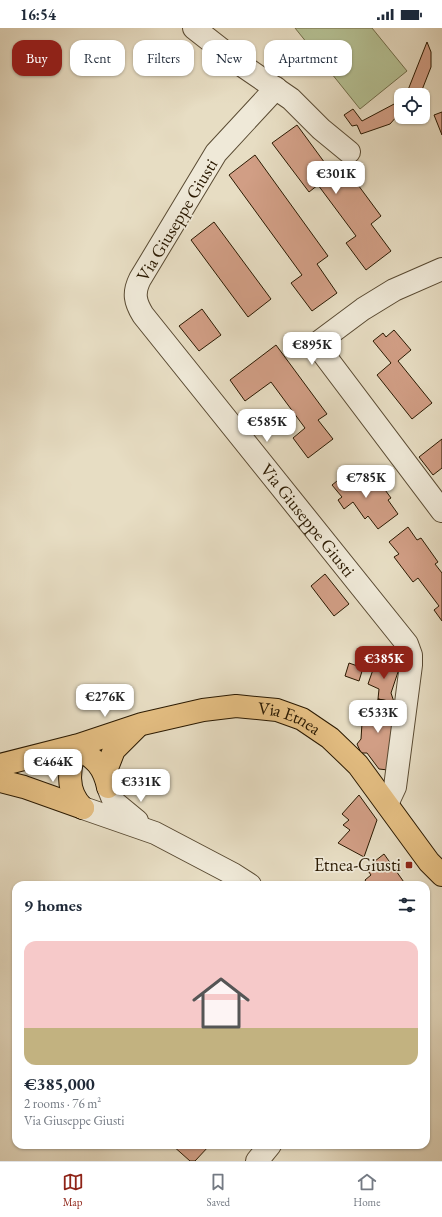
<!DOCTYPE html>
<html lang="en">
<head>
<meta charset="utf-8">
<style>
  body { margin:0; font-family:"EB Garamond",serif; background:#f2f2f3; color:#1f2937; height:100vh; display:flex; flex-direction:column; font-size:15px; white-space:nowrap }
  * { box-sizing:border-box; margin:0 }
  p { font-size:13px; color:#747a83 }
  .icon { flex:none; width:22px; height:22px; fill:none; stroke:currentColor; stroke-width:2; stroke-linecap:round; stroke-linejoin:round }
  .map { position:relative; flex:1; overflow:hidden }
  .side { position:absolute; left:12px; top:853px; width:418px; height:268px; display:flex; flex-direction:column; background:#fff; border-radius:12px; box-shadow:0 1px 3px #0004 }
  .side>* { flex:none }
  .hud { position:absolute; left:12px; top:12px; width:418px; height:36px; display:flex; gap:8px }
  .tools { position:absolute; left:394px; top:60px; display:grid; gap:8px }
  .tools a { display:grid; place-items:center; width:36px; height:36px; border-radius:8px; background:#fff; box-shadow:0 1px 3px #0004; font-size:20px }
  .price { position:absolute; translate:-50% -34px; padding:0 9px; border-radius:8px; background:#fff; color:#222; font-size:13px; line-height:26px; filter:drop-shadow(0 1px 2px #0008) }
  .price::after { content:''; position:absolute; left:50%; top:24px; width:12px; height:9px; margin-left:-6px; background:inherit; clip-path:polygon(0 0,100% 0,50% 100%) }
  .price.on { background:#8f2418; color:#fff }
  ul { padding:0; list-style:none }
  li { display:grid; align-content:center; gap:8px; height:212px; padding:0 12px }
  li+li { border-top:1px solid #e0e1e3 }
  li span { display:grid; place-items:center; height:124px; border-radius:12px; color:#555 }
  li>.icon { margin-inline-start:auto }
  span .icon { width:72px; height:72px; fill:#fffc; stroke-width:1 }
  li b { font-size:17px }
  h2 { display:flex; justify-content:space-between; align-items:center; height:48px; padding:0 12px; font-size:17px }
  .pill { padding:0 14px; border-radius:12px; background:#fff; box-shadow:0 1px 3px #0004; font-size:14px; line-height:36px }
  .pill.on { background:#8f2418; color:#fff }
  .status { display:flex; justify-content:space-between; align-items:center; height:28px; padding:0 20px; background:#fff; direction:ltr }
  .status svg { height:11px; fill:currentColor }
  .menu { display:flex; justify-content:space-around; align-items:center; height:56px; border-top:1px solid #e0e1e3; background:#fff; font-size:11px; color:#747a83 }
  .menu a { display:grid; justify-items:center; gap:2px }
  .menu .on { color:#8f2418 }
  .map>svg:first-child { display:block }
</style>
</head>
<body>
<div class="status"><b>16:54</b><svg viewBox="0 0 49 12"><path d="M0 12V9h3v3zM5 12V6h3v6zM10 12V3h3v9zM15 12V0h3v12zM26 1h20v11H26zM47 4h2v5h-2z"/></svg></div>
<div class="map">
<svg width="442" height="1133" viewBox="0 0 442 1133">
  <rect width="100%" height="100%" fill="#e7ddc3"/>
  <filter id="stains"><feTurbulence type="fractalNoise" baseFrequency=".005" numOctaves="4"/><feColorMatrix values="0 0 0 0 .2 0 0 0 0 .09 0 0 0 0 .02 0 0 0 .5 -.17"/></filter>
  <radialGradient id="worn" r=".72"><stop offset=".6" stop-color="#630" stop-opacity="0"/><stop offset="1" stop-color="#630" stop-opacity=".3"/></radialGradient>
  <path fill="#b5c194" stroke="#706d4a" d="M295 0H372L407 43 360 81Z"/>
  <path fill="#d19e85" stroke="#2a1901" d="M427 14 431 24V39L420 67H406Z
    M396 75 398 87 390 96 361 106 357 97 352 98 344 87 353 81 362 93Z
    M442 84V107L434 87Z
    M297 97 333 146 344 138 381 188 371 196 391 223 366 242 346 215 356 208 318 157 309 164 272 115Z
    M255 127 328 228 317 236 337 265 312 283 291 255 302 247 229 147Z
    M214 194 271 271 248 289 191 212Z
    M202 281 221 307 199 323 179 298Z
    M394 302 411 322 398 333 432 375 412 391 377 347 391 335 373 313 383 305 386 309Z
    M276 317 327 386 318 392 333 411 308 430 293 410 305 400 271 354 245 373 230 352Z
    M442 411V440L433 447 419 429Z
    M352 441 362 455 365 453 372 462 380 455 391 470 388 472 398 486 378 501 368 488 365 491 353 474 344 481 338 472 342 469 332 457Z
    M408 499 417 512 421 510 438 534 435 536 442 545V593L434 582 439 578 418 550 413 554 394 529 399 526 389 514Z
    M325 546 349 576 334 588 311 558Z
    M376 633 399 641 391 665 394 674 378 671 379 661 368 656Z
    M349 635 363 640 359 653 345 648Z
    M378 671 394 674 388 742 379 741 367 725H361L357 716 361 711 362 695H367L368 687H374Z
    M359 767 377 792 364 829 338 815 350 802 343 797 349 792 342 786Z
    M384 826 406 857H368L365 852 371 847 366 840Z
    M172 1117H207L209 1118 195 1133H190Z"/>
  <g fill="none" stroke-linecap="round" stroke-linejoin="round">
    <defs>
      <g id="minor">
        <path d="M194 0 240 36 291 71 321 101 349 124"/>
        <path id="s1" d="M276 60 216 125 140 251C133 265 135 274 143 287L407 616 411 627V637L395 759 387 776"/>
        <path d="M442 241 394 262 363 281 316 316 442 483"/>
        <path d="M108 759 114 774 137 793"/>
        <path d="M83 780 155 805 233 846 250 857"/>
        <path d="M257 1133 270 1117"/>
      </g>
      <g id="major">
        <path id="s2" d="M0 737 79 717 142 696 203 682 236 678 277 682 302 691 330 710 358 737 429 834 442 847"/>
        <path d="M105 745 114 722 136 700"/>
        <path d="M0 753 24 759 83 780"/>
        <path d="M83 780C65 763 69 740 76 718 94 731 103 736 108 759"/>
      </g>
    </defs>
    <use href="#minor" stroke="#594a32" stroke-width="24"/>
    <use href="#major" stroke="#2a1901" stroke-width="24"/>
    <use href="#minor" stroke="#efe9d8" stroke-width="22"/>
    <use href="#major" stroke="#e4be82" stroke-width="22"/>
  </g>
  <rect fill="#8f2418" stroke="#efe9d8" stroke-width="1.5" x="405" y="833" width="8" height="8" rx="2"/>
  <g text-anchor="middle" stroke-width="3.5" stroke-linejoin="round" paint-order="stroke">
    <g font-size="18" fill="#2a1901" stroke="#efe9d8">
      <text transform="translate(177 192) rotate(-59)" y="6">Via Giuseppe Giusti</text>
      <text dy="6" stroke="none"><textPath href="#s1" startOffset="537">Via Giuseppe Giusti</textPath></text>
      <text dy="6" stroke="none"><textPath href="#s2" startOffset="299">Via Etnea</textPath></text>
    </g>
    <g font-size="18" fill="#2a1901" stroke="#efe9d8" text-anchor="end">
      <text x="401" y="843">Etnea-Giusti</text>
    </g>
  </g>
  <rect width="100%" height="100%" filter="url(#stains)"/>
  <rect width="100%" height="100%" fill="url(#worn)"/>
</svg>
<div class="tools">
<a><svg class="icon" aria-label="locate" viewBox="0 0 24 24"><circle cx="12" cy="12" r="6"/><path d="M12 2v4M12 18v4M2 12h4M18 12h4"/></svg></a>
</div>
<b class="price" style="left:336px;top:167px">€301K</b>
<b class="price" style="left:312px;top:338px">€895K</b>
<b class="price" style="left:267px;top:415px">€585K</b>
<b class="price" style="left:366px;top:471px">€785K</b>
<b class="price on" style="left:384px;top:652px">€385K</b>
<b class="price" style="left:105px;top:690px">€276K</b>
<b class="price" style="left:378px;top:706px">€533K</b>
<b class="price" style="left:53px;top:755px">€464K</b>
<b class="price" style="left:141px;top:775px">€331K</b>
<div class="hud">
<a class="pill on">Buy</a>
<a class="pill">Rent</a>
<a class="pill">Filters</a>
<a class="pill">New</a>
<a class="pill">Apartment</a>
</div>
<section class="side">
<h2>9 homes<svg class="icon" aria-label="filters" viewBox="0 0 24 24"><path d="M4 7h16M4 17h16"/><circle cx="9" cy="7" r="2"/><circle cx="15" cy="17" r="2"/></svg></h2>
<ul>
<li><span style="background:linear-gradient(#f6c9c9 70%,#c2b280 0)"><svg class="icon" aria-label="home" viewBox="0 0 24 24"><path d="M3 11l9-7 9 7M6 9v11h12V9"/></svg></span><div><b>€385,000</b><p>2 rooms · 76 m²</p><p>Via Giuseppe Giusti</p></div></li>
</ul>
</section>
</div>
<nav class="menu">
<a class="on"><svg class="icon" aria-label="map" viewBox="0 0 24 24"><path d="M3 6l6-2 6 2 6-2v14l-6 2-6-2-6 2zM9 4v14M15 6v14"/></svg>Map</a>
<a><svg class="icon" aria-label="saved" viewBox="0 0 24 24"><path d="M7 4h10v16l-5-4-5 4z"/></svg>Saved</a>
<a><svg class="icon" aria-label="home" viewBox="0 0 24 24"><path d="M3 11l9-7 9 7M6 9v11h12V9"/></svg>Home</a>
</nav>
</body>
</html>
